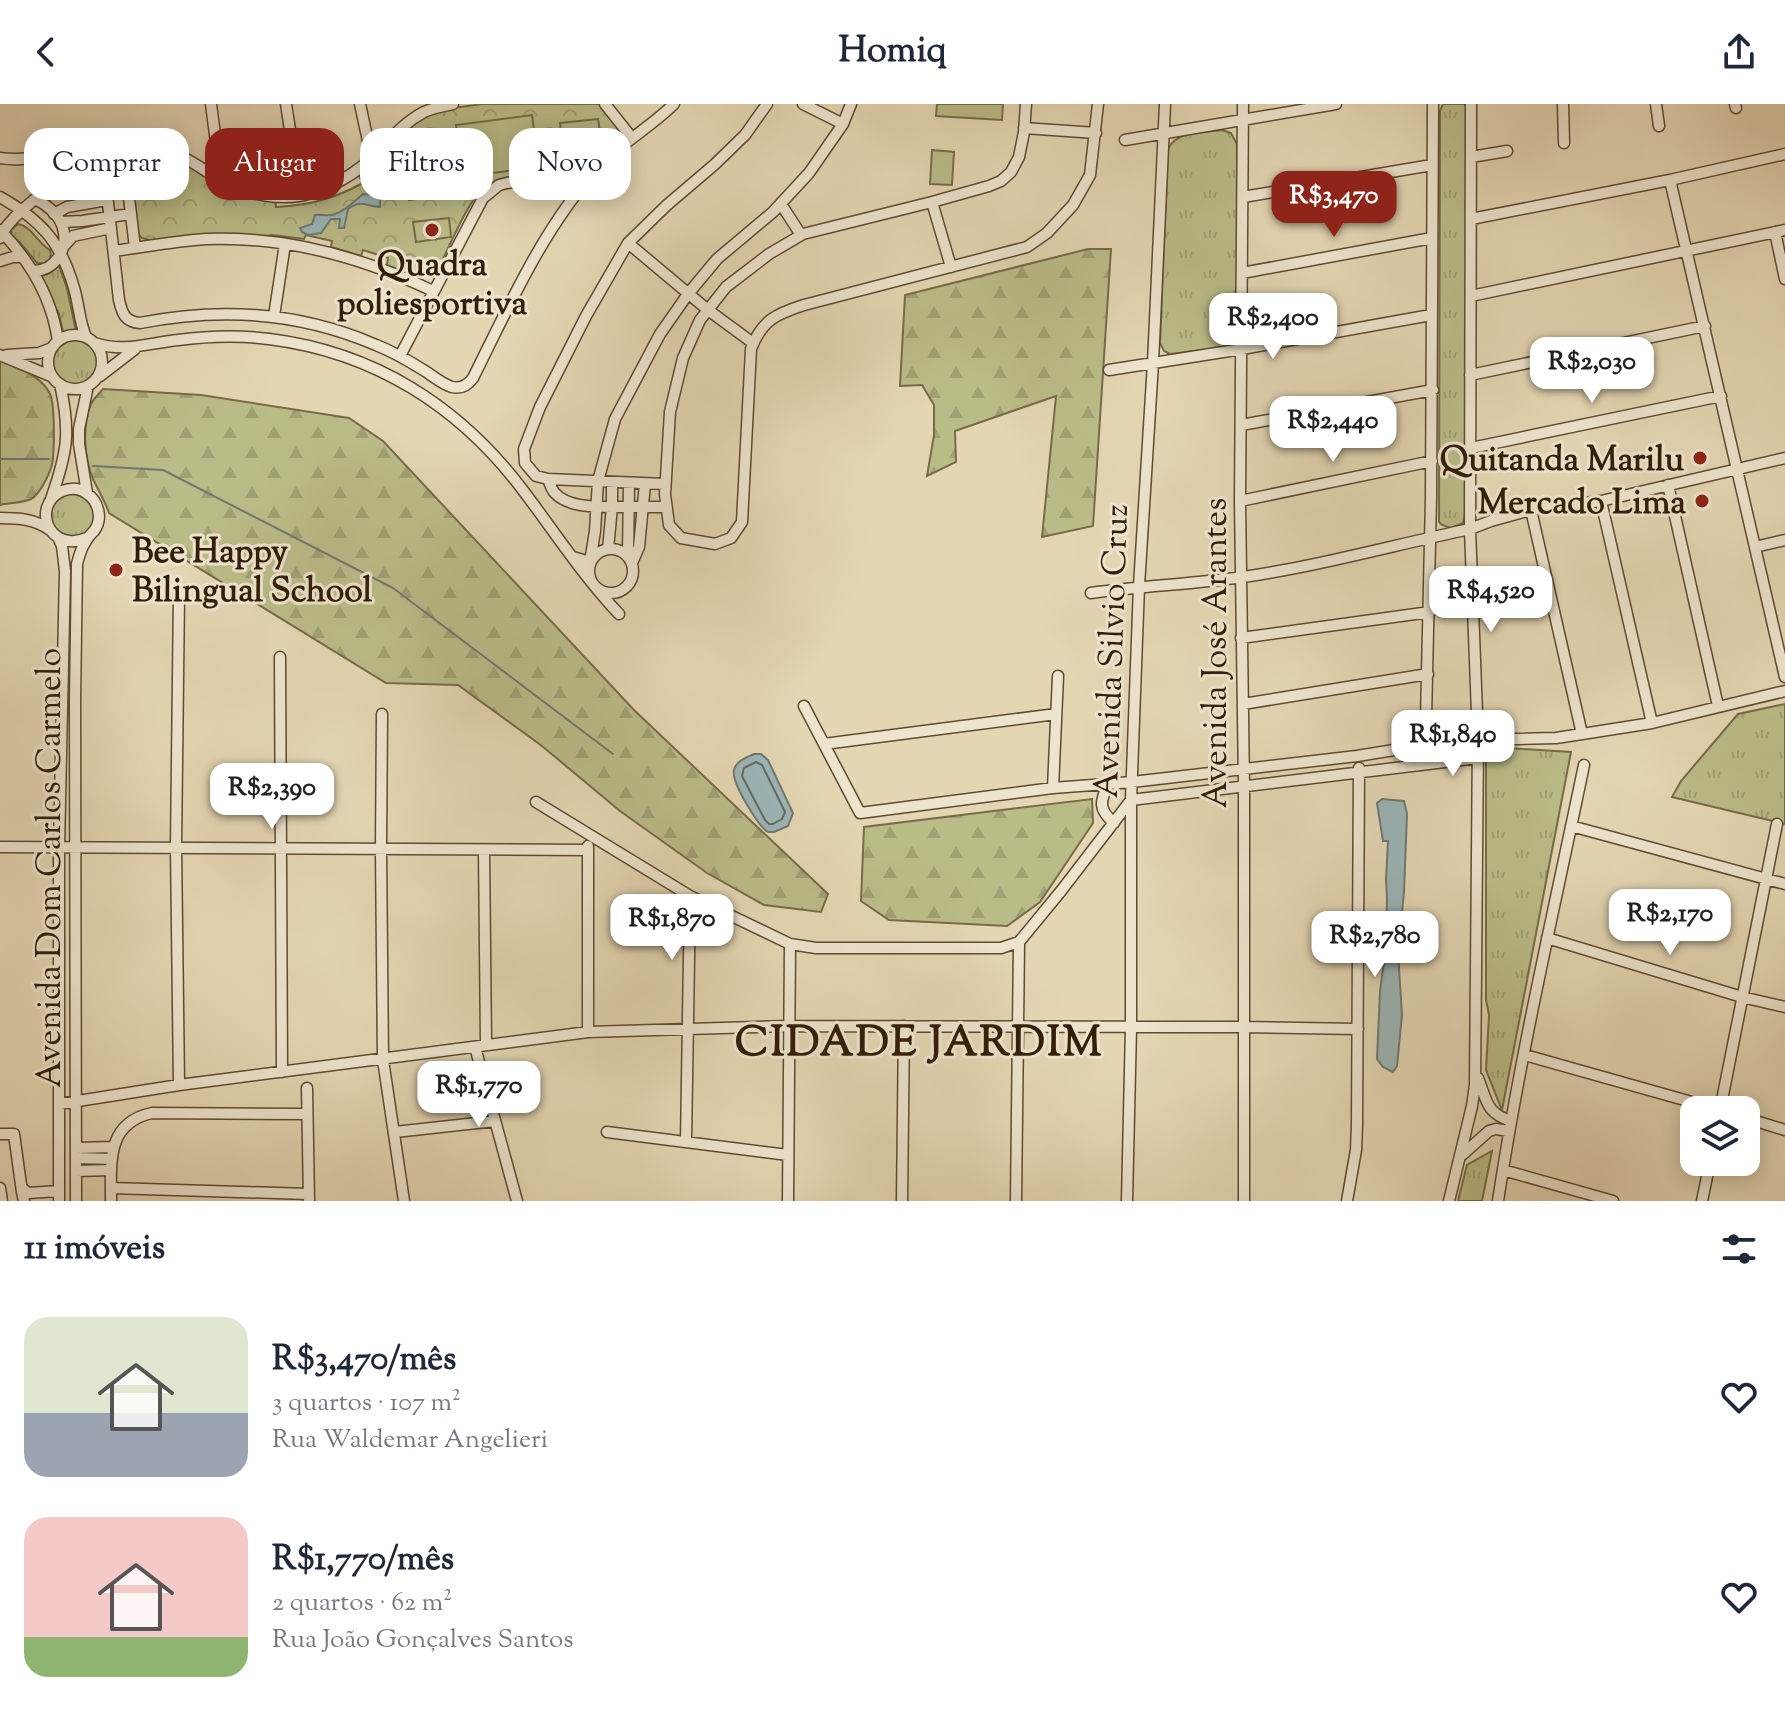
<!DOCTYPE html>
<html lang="pt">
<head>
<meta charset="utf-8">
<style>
  body { margin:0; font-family:"Sorts Mill Goudy",serif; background:#f6f6f7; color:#1f2937; height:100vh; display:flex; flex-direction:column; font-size:30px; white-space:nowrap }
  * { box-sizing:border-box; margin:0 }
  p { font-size:26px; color:#747a83 }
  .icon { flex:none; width:44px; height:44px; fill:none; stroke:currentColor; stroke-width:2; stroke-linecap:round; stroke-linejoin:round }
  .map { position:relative; height:1097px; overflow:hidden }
  .sheet { display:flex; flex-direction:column; background:#fff; flex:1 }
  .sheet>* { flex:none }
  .guide { position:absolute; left:24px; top:24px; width:800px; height:72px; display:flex; gap:16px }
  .fabs { position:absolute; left:1680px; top:992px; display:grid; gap:16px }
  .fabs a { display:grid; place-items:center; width:80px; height:80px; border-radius:16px; background:#fff; box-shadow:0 4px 20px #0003; font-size:40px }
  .price { position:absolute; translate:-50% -68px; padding:0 18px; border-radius:16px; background:#fff; color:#222; font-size:26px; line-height:52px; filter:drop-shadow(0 2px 4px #0008) }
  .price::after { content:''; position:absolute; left:50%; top:48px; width:24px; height:18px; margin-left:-12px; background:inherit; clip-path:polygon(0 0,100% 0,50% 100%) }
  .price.active { background:#8f2418; color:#fff }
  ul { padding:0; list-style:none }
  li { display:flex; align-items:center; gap:24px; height:200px; padding:0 24px }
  li span { display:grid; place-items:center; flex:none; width:224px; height:160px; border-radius:24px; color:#555 }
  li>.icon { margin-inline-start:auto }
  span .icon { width:96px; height:96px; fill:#fffc; stroke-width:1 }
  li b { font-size:34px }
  h2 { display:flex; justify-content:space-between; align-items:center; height:96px; padding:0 24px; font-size:34px }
  .chip { padding:0 28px; border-radius:24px; background:#fff; box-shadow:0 4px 20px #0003; font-size:28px; line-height:72px }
  .chip.active { background:#8f2418; color:#fff }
  header { display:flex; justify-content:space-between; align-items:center; height:104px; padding:0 24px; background:#fff; font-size:36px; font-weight:800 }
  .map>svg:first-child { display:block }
</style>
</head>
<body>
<header><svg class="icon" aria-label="back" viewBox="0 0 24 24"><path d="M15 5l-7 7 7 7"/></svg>Homiq<svg class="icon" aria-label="share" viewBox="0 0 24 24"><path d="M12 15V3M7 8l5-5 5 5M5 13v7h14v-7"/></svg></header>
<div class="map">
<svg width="1785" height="1097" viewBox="0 0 1785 1097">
  <defs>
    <pattern id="grass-tufts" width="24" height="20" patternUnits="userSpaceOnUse" patternTransform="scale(2)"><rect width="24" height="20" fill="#babc88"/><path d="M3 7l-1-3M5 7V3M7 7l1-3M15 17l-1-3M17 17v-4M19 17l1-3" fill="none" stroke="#a0a174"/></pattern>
    <pattern id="forest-firs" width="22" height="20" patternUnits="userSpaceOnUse" patternTransform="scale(2)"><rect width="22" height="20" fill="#babc88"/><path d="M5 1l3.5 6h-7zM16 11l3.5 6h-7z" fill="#a0a174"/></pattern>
    <pattern id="park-crowns" width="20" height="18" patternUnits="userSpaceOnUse" patternTransform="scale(2)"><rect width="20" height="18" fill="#babc88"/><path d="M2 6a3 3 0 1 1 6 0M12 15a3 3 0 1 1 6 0" fill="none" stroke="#a0a174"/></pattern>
  </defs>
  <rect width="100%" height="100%" fill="#e4d6b3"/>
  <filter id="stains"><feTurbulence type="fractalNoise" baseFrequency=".0025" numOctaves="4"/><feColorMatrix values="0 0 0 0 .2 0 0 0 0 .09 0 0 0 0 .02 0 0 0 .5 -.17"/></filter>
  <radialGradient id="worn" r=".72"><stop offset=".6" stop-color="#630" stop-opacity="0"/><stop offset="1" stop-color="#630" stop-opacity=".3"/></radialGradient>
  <path fill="url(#grass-tufts)" stroke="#766c48" stroke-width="2" d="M1443 0H1465L1467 6 1465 410 1463 419 1451 424 1442 421 1439 418 1440 7Z
    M1222 26 1231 29 1237 40V231L1232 239 1227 243 1170 250 1164 247 1160 239 1168 45C1177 26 1203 29 1222 26Z
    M18 120C32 122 38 140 50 146 52 153 50 156 44 160L37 159 18 136 12 134 11 126Z
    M59 162 67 184 76 227 63 228 59 210 39 172 48 170Z
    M52 259a23 23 0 1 1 46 0a23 23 0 1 1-46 0Z
    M80 388 95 402C94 407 95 416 93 421 83 446 39 428 53 400 54 398 59 392 61 391 66 388 75 389 80 388Z
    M1785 600V720L1672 693 1681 677 1738 610Z
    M1492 643 1571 648 1502 1006 1486 966 1489 911 1486 896V651Z
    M1492 1047 1482 1097H1458L1467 1061Z"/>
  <path fill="url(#forest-firs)" stroke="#766c48" stroke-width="2" d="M1088 145H1111L1093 422 1042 433 1056 292 955 327 956 358 927 372 934 331V301L922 281 900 282 905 191Z
    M0 255C17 263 42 272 50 290 55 301 55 353 51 364 48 373 39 391 31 395 22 399 9 399 0 401Z
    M103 285 201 291 349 314 383 337 634 606 828 790 821 808 764 801 707 769 620 707 542 642 458 581 386 579 109 409C105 397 98 386 93 375 84 352 82 323 91 300 94 294 99 290 103 285Z
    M1092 695 1093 719 1040 798 1007 822 889 816 861 797 864 723Z"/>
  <path fill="url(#park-crowns)" stroke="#766c48" stroke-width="2" d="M482 0H600L623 29V34C599 67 559 67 522 72 508 73 493 75 482 85 467 99 448 146 437 167 421 181 404 168 387 161L388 154 363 146 361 152 331 143 332 137 306 131 304 135 272 131 260 133 153 137 142 134 138 130 129 55 135 47 161 48 189 61 221 82 275 96 276 103C311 101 333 95 363 79L359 72C381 53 399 24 426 12 443 4 463 3 482 0Z"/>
  <path fill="#babc88" stroke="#766c48" stroke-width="2" d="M937 0H1003L1002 16 936 12Z
    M532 11 539 63 462 73 456 21Z
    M598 15 602 43 563 48 560 19Z
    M932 46 954 48 952 81 930 80Z
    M440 70 443 91 409 96 405 76Z
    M449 114 451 133 416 138 413 118Z"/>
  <path fill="#9bb6b8" stroke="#717971" stroke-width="2" d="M363 90 373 91 380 95V103C365 102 363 95 348 105L344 124H339L340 115H331L321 129 308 131 302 128 300 124 312 120 315 111C322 110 328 113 335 110 345 107 355 97 363 90Z
    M754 650H761L768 656 793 709 788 722 774 728H768C758 722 731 678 734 666 736 657 746 654 754 650Z
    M1382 695 1404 697 1407 710 1404 788 1398 848 1402 911 1397 962 1393 968 1383 963 1377 955 1380 887 1386 843 1387 795 1386 775 1388 737H1383L1377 699Z"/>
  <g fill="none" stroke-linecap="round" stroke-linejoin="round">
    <path stroke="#666a60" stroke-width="2" d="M756 658 762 661 785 708 782 715 773 720H769L765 716 742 672 744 664Z"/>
    <path stroke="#717971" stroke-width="2" d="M0 355H49
      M93 362 163 366 393 484 613 650"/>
    <defs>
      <path id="minor" d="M211 0 221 77
        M286 0 300 91
        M360 0 368 37 374 52
        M605 0 632 34
        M803 0 843 20
        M1026 0 1024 28 1019 53 1011 68 1001 77 989 82 932 98 803 130 769 150 726 183 700 216 683 254 670 308 665 390 669 421 681 434 715 440 731 434 742 418 751 245C762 216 776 210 804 201L1027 143 1047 129 1073 101 1090 71 1098 0
        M1243 0 1240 397 1244 681V1097
        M1563 0 1564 39
        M1656 0 1659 22
        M1735 0 1736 4
        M1024 24 1096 29
        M1125 36 1336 0
        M123 43 135 144
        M102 46 119 196C122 209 125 218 140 219 220 203 300 208 376 241 394 248 409 257 425 267 433 272 442 280 452 283 461 285 468 281 473 274 508 204 545 120 599 63 621 39 651 23 674 0
        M1471 53 1507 47
        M0 54C16 57 33 54 49 52 83 48 131 37 164 46 185 51 203 66 222 77 247 91 284 98 311 89 334 82 356 69 374 52 390 36 403 19 424 8 433 4 443 2 453 0
        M563 70 577 89
        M1670 76 1785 573
        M0 93C41 116 61 138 74 184 79 200 79 217 86 233
        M1243 93 1432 61
        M35 95 63 85 126 75
        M932 98 951 163
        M781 100 801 131
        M54 110 67 103 107 96
        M1471 115 1670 76 1785 50
        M61 118 82 117 130 110
        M0 126C30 157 52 194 58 237
        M1775 128 1785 175
        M0 134C6 119 22 106 35 95 46 100 58 110 62 121 70 143 56 167 33 167
        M628 139 708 206 753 239
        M62 144 73 132 111 124
        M114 147C144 143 175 137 206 135 285 132 362 153 433 187
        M0 157 13 153H22
        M1242 169 1432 134
        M1471 192 1785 126
        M274 212 285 140
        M48 258a27 27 0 1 1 54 0a27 27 0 1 1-54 0Z
        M95 239C123 249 149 239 178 236 208 232 239 231 269 235 374 248 459 302 522 385 554 427 583 472 619 510
        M0 251 53 273
        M7 251 39 249 52 244
        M400 252 483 94 499 81 507 79 563 70 600 61
        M1109 266 1242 245 1431 211
        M1470 271 1705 222
        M100 272 135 245
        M1241 321 1433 286
        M1471 344 1721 292
        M548 375C550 380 551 384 554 388 566 403 594 403 612 403L608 445
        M612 378V403H666
        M665 380 548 375 536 372 525 359 524 345 540 303 586 212 628 139 667 101 714 61 745 31 767 0
        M1668 381 1718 602
        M87 389 79 340V325L88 282
        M51 395C67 349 71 329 60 280
        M1240 397 1432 357
        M1601 397 1652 619
        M1531 406 1582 630
        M0 414C19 414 35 415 50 426
        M58 433 62 442 65 467 59 743V1097
        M1755 443 1785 436
        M589 467a22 22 0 1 1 44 0a22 22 0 1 1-44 0Z
        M628 452 629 379
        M573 453 590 458 595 427 598 377 615 315 660 230 688 190 717 155 773 108 809 69 843 20 851 0
        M632 459 639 443 645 380
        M179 489 176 743 179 981
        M1091 489C1142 482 1193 480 1243 473 1319 462 1394 441 1470 425L1491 417 1531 406 1601 397 1785 354
        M1241 534 1430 508
        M280 553 282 968
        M1243 600 1428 570
        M804 602 860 709 1053 684 1132 678 1357 652 1425 641 1478 636 1556 634 1582 630 1652 619 1785 587
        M382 610 381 745 383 956 404 1097
        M824 640 1056 610
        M1425 659 1431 394 1433 0
        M1108 680C1100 698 1098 705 1114 719
        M1053 684 1058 572
        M536 698 690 792 790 840 816 844H1001L1019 838 1061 787 1131 696 1478 654
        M1571 722 1785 780
        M0 743 588 746
        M484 746 486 941
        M1547 834 1742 893 1785 903
        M588 928V742
        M475 943 517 1097
        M1525 951 1720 1006
        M1478 974C1487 997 1486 1009 1511 1017
        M307 984 309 1097
        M59 1000 179 981 588 928 790 922 1244 923 1358 925
        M1720 1006 1777 720
        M1746 1014 1785 1026
        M395 1028 495 1017
        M607 1028 788 1051
        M0 1030H14L22 1088 24 1097
        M686 1038 690 792
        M76 1044 113 1043
        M1462 1051 1489 1027 1496 1025 1509 1027
        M76 1054 112 1055
        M1503 1066 1613 1097
        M76 1067 111 1066
        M0 1084 2 1097
        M22 1084 28 1089 59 1087
        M111 1084 308 1090
        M76 1097 75 597 77 460C79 452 81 444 86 437 88 433 91 430 94 427 103 415 99 397 86 389 79 384 70 384 62 387 31 401 48 450 87 434
        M111 1097C111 1058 106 1019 152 1009L307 1010
        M788 1097 790 840
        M902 1097 904 922
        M1016 1097 1019 838
        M1127 1097 1131 923V696L1139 482 1153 259 1165 0
        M1347 1097 1356 1046 1357 1021 1359 664
        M1449 1097 1472 1002 1475 981 1478 636 1470 425 1471 0
        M1498 1097C1520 951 1554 806 1584 661
        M1702 1097 1710 1058"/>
    </defs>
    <use href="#minor" stroke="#5e4b32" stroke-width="13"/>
    <use href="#minor" stroke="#ede4ce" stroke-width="10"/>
  </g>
  <g fill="#8f2418" stroke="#ede4ce" stroke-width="3">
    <circle cx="432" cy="126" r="8"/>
    <circle cx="1700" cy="354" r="8"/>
    <circle cx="1702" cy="397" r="8"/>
    <circle cx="116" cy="466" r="8"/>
  </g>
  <g text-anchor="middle" stroke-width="6" stroke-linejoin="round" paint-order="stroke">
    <g font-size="34" font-weight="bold" fill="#321d07" stroke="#ede4ce" text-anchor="end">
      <text x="432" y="171" text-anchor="middle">Quadra<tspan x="432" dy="39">poliesportiva</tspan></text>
      <text x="1684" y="366">Quitanda Marilu</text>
      <text x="1686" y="409">Mercado Lima</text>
      <text x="132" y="458" text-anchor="start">Bee Happy<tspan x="132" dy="39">Bilingual School</tspan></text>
    </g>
    <g font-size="34" fill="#321d07" stroke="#ede4ce">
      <text transform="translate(1110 547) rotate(-88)" y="12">Avenida Silvio Cruz</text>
      <text transform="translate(1214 549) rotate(-90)" y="12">Avenida José Arantes</text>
      <text transform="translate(48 764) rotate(-90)" y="12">Avenida Dom Carlos Carmelo</text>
    </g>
    <g font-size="42" font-weight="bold" letter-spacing="2" fill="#321d07" stroke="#ede4ce">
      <text x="919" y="951">CIDADE JARDIM</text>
    </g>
  </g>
  <rect width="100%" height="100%" filter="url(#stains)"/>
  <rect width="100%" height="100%" fill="url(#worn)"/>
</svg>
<div class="fabs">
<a><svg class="icon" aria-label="layers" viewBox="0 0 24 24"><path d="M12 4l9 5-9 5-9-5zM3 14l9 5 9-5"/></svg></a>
</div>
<b class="price active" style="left:1334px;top:135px">R$3,470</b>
<b class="price" style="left:1273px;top:257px">R$2,400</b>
<b class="price" style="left:1592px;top:301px">R$2,030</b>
<b class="price" style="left:1333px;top:360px">R$2,440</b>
<b class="price" style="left:1491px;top:530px">R$4,520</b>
<b class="price" style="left:1453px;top:674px">R$1,840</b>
<b class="price" style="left:272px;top:727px">R$2,390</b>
<b class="price" style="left:1670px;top:853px">R$2,170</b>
<b class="price" style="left:672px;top:858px">R$1,870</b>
<b class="price" style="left:1375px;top:875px">R$2,780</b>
<b class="price" style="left:479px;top:1025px">R$1,770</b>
<div class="guide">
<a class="chip">Comprar</a>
<a class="chip active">Alugar</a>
<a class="chip">Filtros</a>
<a class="chip">Novo</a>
</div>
</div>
<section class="sheet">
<h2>11 imóveis<svg class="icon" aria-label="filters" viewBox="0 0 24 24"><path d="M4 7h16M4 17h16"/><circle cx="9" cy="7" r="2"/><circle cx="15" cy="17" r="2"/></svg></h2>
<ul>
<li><span style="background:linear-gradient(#dfe7d0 60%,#9aa5b1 0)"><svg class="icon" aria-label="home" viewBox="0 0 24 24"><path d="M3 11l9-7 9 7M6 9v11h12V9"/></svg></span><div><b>R$3,470/mês</b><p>3 quartos · 107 m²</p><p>Rua Waldemar Angelieri</p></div><svg class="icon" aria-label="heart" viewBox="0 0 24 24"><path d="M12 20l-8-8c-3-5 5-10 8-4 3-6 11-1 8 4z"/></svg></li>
<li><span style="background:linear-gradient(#f6c9c9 75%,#8fb573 0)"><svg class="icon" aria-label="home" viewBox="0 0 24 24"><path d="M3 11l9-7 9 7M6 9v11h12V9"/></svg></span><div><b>R$1,770/mês</b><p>2 quartos · 62 m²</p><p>Rua João Gonçalves Santos</p></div><svg class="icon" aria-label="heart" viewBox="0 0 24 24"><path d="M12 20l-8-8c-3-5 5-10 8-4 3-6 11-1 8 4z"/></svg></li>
</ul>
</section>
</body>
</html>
